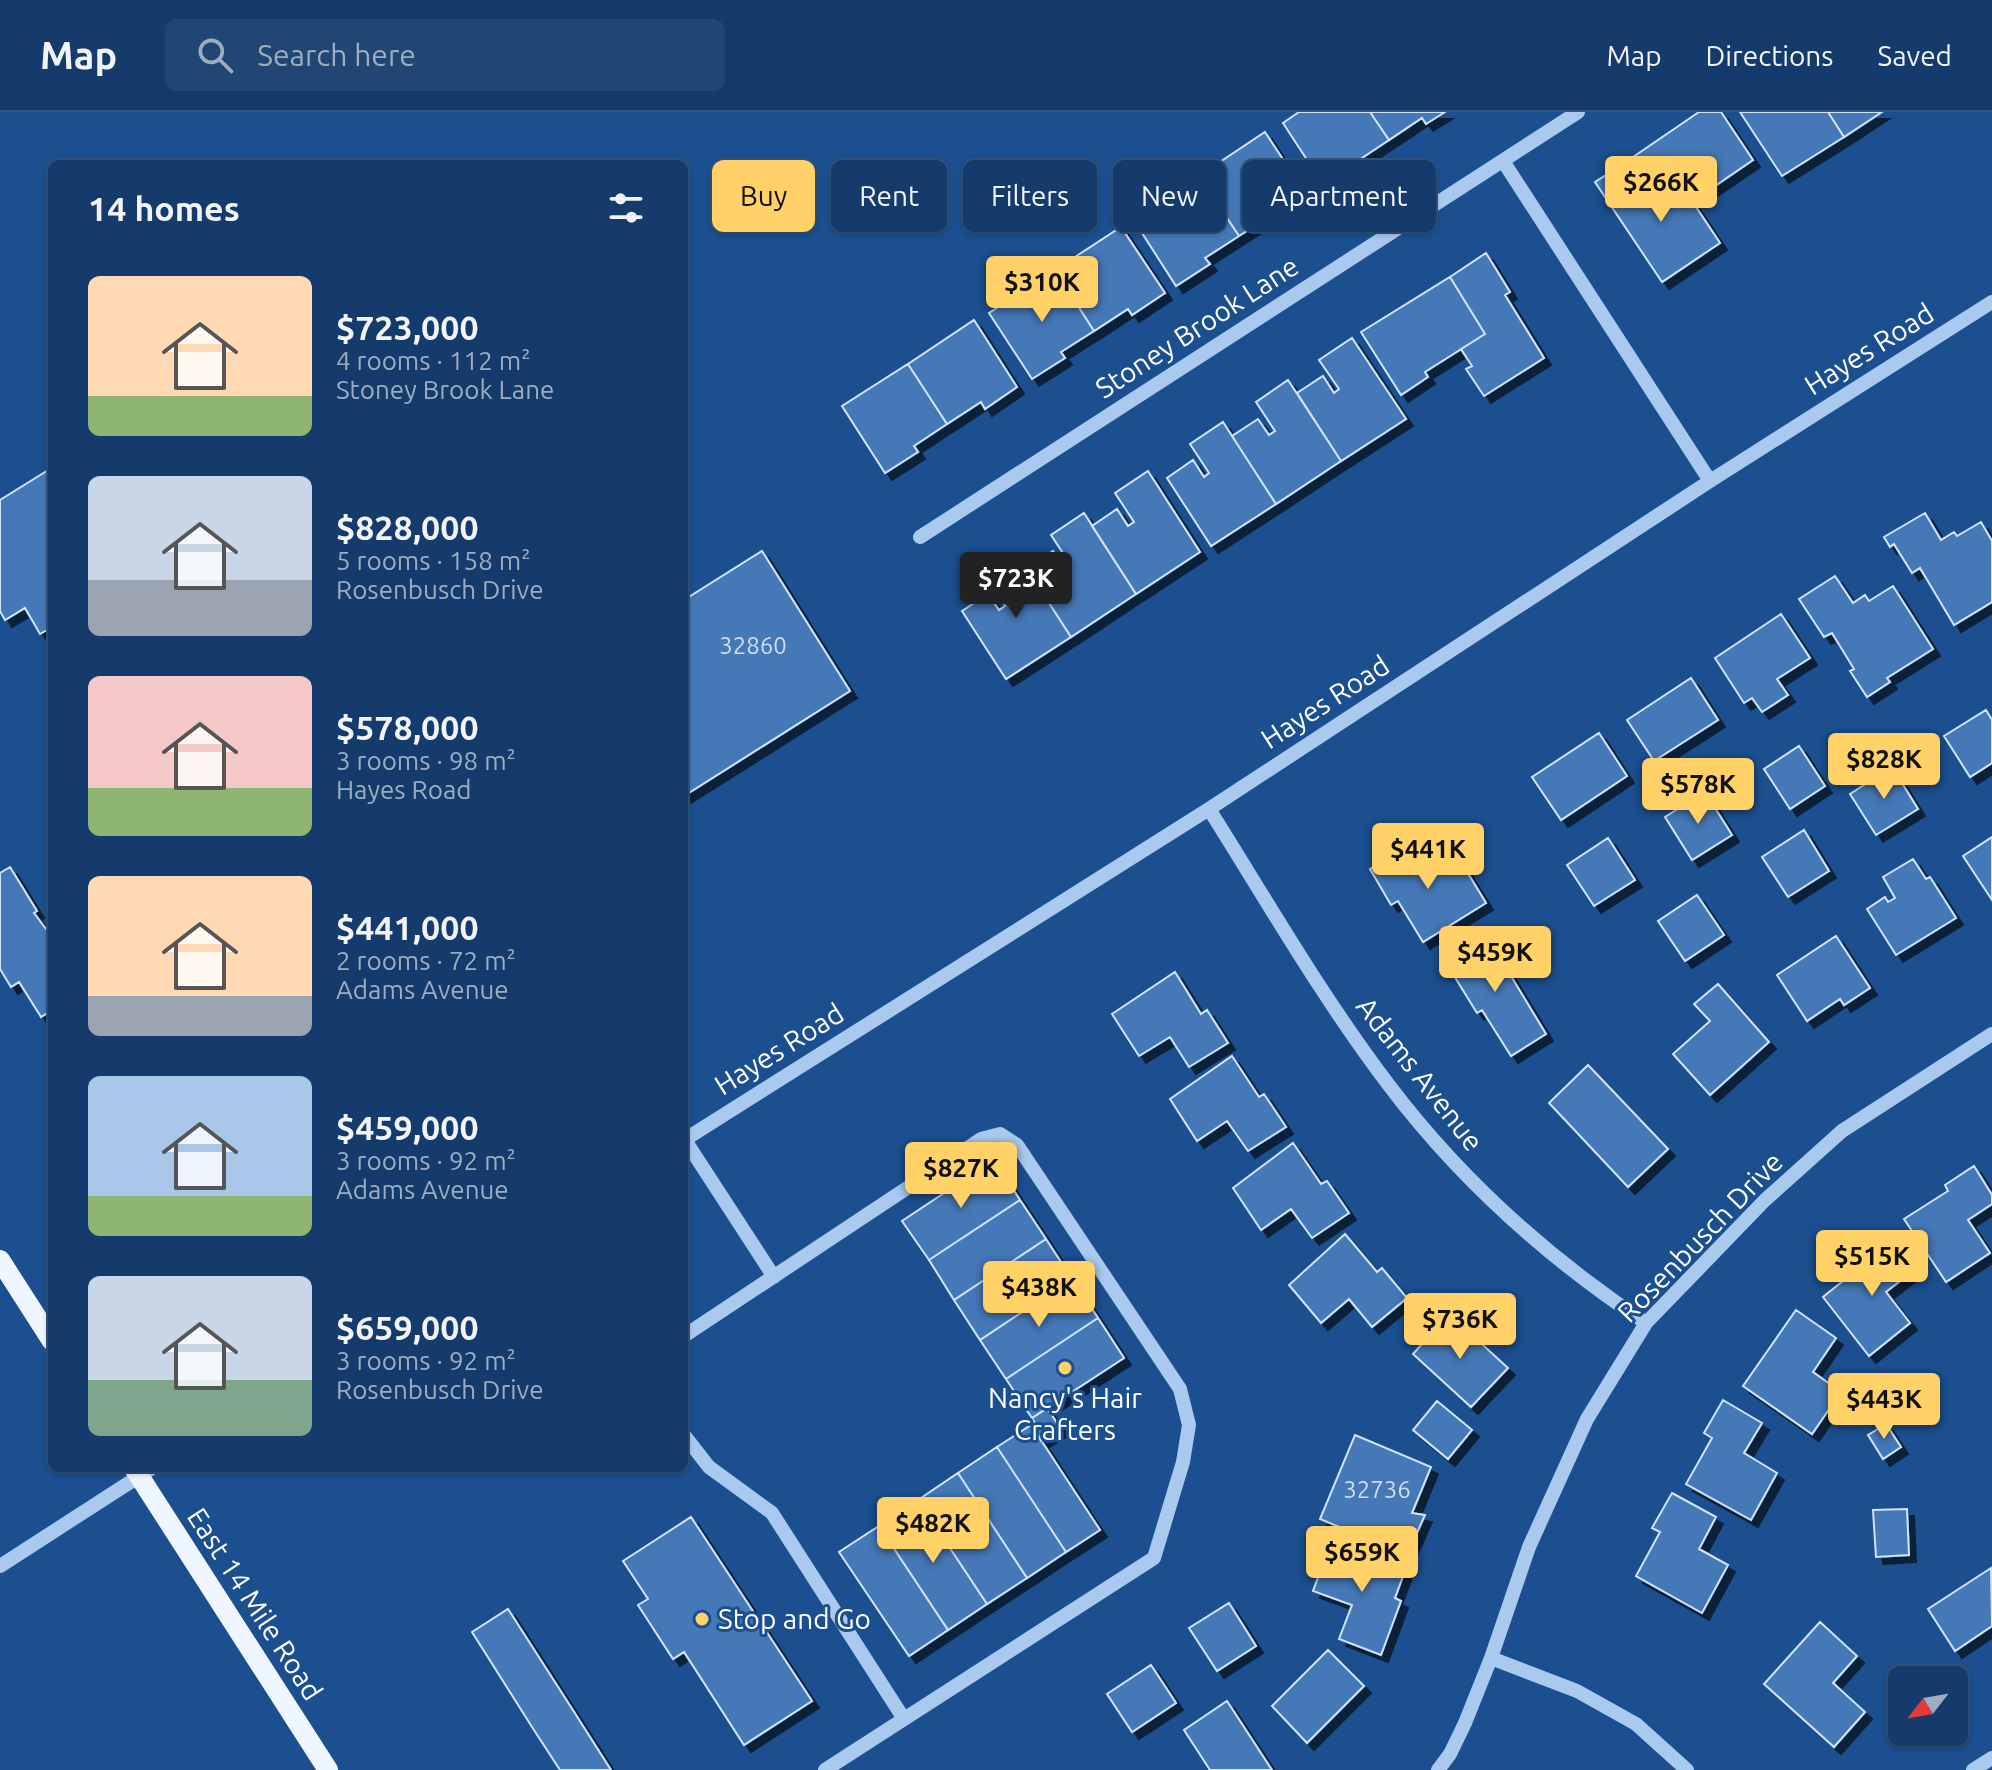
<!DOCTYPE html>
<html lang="en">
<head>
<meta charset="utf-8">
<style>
  body { margin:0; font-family:Ubuntu,sans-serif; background:#214673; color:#f1f3f6; height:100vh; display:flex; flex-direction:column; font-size:30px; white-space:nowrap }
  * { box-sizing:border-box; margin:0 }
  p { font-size:26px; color:#9dadc1 }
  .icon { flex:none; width:44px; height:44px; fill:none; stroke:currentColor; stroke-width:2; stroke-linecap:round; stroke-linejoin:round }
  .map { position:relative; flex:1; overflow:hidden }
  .panel { position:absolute; left:48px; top:48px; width:640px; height:1312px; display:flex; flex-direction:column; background:#143b6b; border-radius:12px; box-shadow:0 2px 6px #0004,0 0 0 2px #33557e }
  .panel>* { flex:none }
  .hud { position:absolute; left:712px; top:48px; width:760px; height:72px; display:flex; gap:16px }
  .needle { width:52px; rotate:239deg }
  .buttons { position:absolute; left:1888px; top:1554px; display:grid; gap:16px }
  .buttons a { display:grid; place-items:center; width:80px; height:80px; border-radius:12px; background:#143b6b; box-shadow:0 2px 6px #0004,0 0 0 2px #33557e; font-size:40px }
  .price { position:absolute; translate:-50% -68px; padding:0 18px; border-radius:8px; background:#ffd166; color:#111; font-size:26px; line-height:52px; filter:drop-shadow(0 2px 4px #0008) }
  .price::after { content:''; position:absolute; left:50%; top:48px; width:24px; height:18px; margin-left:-12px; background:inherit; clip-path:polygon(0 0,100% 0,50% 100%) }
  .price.current { background:#222; color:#fff }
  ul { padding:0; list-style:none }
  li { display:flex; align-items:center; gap:24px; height:200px; padding:0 40px }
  li span { display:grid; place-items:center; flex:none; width:224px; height:160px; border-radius:12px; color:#555 }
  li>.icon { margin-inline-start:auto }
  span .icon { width:96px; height:96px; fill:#fffc; stroke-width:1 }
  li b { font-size:34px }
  h2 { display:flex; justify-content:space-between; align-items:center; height:96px; padding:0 40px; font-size:34px }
  .pill { padding:0 28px; border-radius:12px; background:#143b6b; box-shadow:0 2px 6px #0004,0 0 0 2px #33557e; font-size:28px; line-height:72px }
  .pill.current { background:#ffd166; color:#111 }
  header { display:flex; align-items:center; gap:48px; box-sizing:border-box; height:112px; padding:0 40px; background:#143b6b; border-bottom:2px solid #33557e }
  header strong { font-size:38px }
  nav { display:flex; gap:44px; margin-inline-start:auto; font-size:28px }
  .search { width:560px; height:72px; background:#214673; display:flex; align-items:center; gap:20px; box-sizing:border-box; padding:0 28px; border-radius:12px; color:#9dadc1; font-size:30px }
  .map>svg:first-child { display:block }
</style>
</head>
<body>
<header>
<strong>Map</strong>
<div class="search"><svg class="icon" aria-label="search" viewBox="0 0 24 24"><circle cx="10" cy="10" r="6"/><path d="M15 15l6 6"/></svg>Search here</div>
<nav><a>Map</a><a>Directions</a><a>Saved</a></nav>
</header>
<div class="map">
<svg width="1992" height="1658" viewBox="0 0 1992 1658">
  <defs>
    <filter id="shadow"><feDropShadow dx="7" dy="7" stdDeviation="0" flood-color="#0009"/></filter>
  </defs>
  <rect width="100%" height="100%" fill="#1b4f8f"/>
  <path fill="#4478b7" stroke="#cfe3fa" stroke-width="2" filter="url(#shadow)" d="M1299 0H1370L1389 28 1356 50 1359 56 1326 77 1283 11Z
    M1370 0H1445L1426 12 1422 6 1389 28Z
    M1699 0H1721L1753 48 1693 89 1678 68 1642 92 1617 56Z
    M1740 0H1828L1844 25 1782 64Z
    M1828 0H1882L1844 25Z
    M1265 20 1309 87 1276 108 1272 103 1239 124 1199 64Z
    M1617 56 1642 92 1678 68 1720 131 1662 170 1595 70Z
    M1199 64 1239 124 1205 146 1210 152 1176 174 1133 107Z
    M1121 115 1165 181 1132 203 1128 197 1094 219 1055 158Z
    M1486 141 1510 180 1505 183 1544 246 1484 284 1466 257 1472 254 1461 237 1485 222 1450 165Z
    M1055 158 1094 219 1061 240 1065 246 1032 267 989 201Z
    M1450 165 1485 222 1425 260 1428 265 1401 283 1361 220Z
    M974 208 1017 275 985 297 981 290 947 312 908 252Z
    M1352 226 1406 307 1341 349 1297 281 1323 264 1334 281 1339 277 1319 248Z
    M908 252 947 312 914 334 918 340 885 361 842 294Z
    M1288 268 1341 349 1276 392 1232 324 1258 307 1269 323 1275 319 1256 290Z
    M1223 310 1276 392 1211 434 1167 366 1193 348 1204 365 1209 361 1190 332Z
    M50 357 52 515 40 522 25 496 5 508 0 499V388Z
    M1148 359 1200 440 1136 482 1092 414 1117 397 1128 414 1134 410 1115 381Z
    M1084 401 1136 482 1071 525 1027 457 1053 439 1064 456 1070 452 1051 423Z
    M1925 401 1941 428 1954 420 1957 424 1981 410 1992 429V490L1954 513 1920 456 1912 461 1894 432 1890 435 1884 425Z
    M762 439 850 579 684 684V488Z
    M1018 443 1071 525 1006 567 962 499 988 482 999 498 1005 494 985 465Z
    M1835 464 1853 491 1865 483 1869 489 1893 474 1933 537 1887 566 1890 570 1867 585 1850 559 1854 557 1832 521 1824 525 1799 487Z
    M1781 502 1810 546 1777 567 1788 583 1762 600 1752 586 1744 591 1715 546Z
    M1691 566 1718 608 1654 649 1627 608Z
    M1986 598 1992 608V651L1970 665 1944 624Z
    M1599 621 1627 664 1561 708 1532 665Z
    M1799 634 1825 674 1790 697 1764 657Z
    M1892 655 1918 697 1876 723 1850 682Z
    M1705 680 1732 723 1692 748 1665 705Z
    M1804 718 1829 759 1788 785 1762 745Z
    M1992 725V788L1963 744Z
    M1608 726 1635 768 1594 794 1567 753Z
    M1412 731 1431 761 1458 745 1486 791 1423 830 1398 789 1391 793 1370 757Z
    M1913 747 1926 767 1930 765 1956 806 1896 843 1867 797 1885 785 1888 790 1895 786 1883 765Z
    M10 755 37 799 34 801 52 825V898L41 905 19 870 11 875 0 857V761Z
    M1697 783 1724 823 1685 849 1658 809Z
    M1485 821 1546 922 1511 944 1482 898 1477 901 1443 846Z
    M1836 824 1870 876 1844 893 1840 887 1807 909 1777 863Z
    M1175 860 1201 902 1207 898 1228 931 1189 955 1170 925 1139 944 1112 902Z
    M1718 872 1769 930 1710 983 1673 942 1710 909 1694 892Z
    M1232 944 1259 985 1264 982 1286 1015 1248 1039 1227 1009 1197 1029 1170 987Z
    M1588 953 1668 1037 1628 1075 1549 991Z
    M1293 1031 1321 1072 1327 1069 1349 1101 1312 1126 1291 1097 1261 1118 1233 1076Z
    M994 1048 1020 1088 929 1148 902 1109Z
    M1974 1054 1992 1083V1092L1968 1108 1990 1141 1946 1170 1904 1107 1948 1079 1945 1073Z
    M1020 1088 1046 1127 954 1188 929 1148Z
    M1345 1122 1377 1160 1382 1156 1407 1186 1372 1215 1349 1187 1321 1211 1289 1173Z
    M1887 1126 1913 1159 1886 1180 1910 1211 1869 1244 1823 1185 1864 1152 1860 1147Z
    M1046 1127 1072 1167 980 1228 954 1188Z
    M1072 1167 1098 1206 1006 1267 980 1228Z
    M1796 1198 1836 1226 1813 1260 1841 1280 1812 1322 1743 1274Z
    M1449 1202 1508 1256 1471 1295 1413 1242Z
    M1098 1206 1124 1246 1032 1306 1006 1267Z
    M1723 1288 1762 1311 1744 1341 1777 1361 1751 1408 1686 1372 1712 1326 1704 1321Z
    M1437 1289 1472 1318 1448 1347 1413 1318Z
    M1047 1296 1061 1317 1041 1329 1031 1313 1035 1311 1032 1306Z
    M1886 1312 1901 1335 1883 1347 1868 1323Z
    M1031 1313 1100 1418 1066 1440 997 1335Z
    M1355 1323 1431 1355 1412 1401 1425 1403 1407 1443 1320 1407Z
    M997 1335 1066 1440 1027 1466 958 1361Z
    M958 1361 1027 1466 987 1492 918 1388Z
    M1672 1381 1716 1405 1699 1437 1728 1453 1702 1501 1636 1464 1660 1420 1652 1416Z
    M918 1388 987 1492 948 1518 879 1414Z
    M1907 1397 1909 1443 1876 1445 1873 1398Z
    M691 1405 812 1589 744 1633 684 1540 673 1547 638 1493 648 1487 623 1449Z
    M879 1414 948 1518 909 1544 839 1440Z
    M1332 1428 1406 1456 1395 1486 1401 1489 1381 1543 1339 1527 1352 1493 1313 1479Z
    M1991 1456 1992 1514 1955 1539 1928 1497Z
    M1229 1491 1256 1534 1217 1559 1189 1516Z
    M508 1497 569 1592 611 1658H560L532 1615 472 1520Z
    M1820 1510 1857 1544 1833 1571 1865 1600 1834 1635 1764 1572Z
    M1328 1538 1364 1574 1307 1631 1272 1594Z
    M1151 1553 1176 1591 1132 1620 1107 1582Z
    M1227 1589 1272 1658H1210L1184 1618Z"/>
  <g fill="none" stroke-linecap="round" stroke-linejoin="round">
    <path stroke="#a9c9ee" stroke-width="14" d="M1503 49 1710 369
      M920 425 1578 0
      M1209 697C1267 789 1322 885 1388 972 1459 1066 1548 1146 1646 1211
      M684 1028 1209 697 1710 369 1992 190
      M685 1028 774 1165
      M684 1224 981 1027 1000 1022 1017 1033 1180 1277 1189 1313 1183 1350 1154 1446 825 1658
      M684 1323 709 1355 772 1401 904 1607
      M0 1454 152 1356
      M1491 1546 1577 1579 1636 1612 1687 1658
      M1438 1658 1450 1642 1465 1611 1491 1546 1529 1435 1587 1307 1646 1211 1765 1088 1842 1019 1992 922
      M1973 1658 1992 1646"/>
    <path stroke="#f0f6ff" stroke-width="20" d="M0 1148 52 1229
      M134 1356 328 1658"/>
  </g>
  <g fill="#ffd166" stroke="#1b4f8f" stroke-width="3">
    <circle cx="1065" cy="1256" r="8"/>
    <circle cx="702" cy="1507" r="8"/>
  </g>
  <g text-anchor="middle" stroke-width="6" stroke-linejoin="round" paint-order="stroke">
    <g font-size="24" fill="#d0dded">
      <text x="753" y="542">32860</text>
      <text x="1377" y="1386">32736</text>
    </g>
    <g font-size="28" fill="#fff" stroke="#1b4f8f">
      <text transform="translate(1197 215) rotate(-33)" y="10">Stoney Brook Lane</text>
      <text transform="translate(1869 237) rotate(-32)" y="10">Hayes Road</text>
      <text transform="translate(1325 590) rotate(-33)" y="10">Hayes Road</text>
      <text transform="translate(779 937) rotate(-32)" y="10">Hayes Road</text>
      <text transform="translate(1420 962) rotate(52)" y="10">Adams Avenue</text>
      <text transform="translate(1700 1125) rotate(-46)" y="10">Rosenbusch Drive</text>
      <text transform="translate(255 1492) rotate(57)" y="10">East 14 Mile Road</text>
    </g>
    <g font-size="28" fill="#fff" stroke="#1b4f8f">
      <text x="1065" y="1296">Nancy's Hair<tspan x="1065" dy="32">Crafters</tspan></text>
      <text x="718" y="1517" text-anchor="start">Stop and Go</text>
    </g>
  </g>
</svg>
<div class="buttons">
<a><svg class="needle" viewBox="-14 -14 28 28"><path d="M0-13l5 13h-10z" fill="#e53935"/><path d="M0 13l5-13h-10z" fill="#9dadc1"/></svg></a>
</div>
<b class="price" style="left:1661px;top:112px">$266K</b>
<b class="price" style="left:1042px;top:212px">$310K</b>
<b class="price current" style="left:1016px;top:508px">$723K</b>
<b class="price" style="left:1884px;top:689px">$828K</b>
<b class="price" style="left:1698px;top:714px">$578K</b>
<b class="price" style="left:1428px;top:779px">$441K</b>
<b class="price" style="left:1495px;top:882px">$459K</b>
<b class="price" style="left:961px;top:1098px">$827K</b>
<b class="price" style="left:1872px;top:1186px">$515K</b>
<b class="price" style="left:1039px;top:1217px">$438K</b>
<b class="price" style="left:1460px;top:1249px">$736K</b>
<b class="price" style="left:1884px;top:1329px">$443K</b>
<b class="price" style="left:933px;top:1453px">$482K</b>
<b class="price" style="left:1362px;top:1482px">$659K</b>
<div class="hud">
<a class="pill current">Buy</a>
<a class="pill">Rent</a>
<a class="pill">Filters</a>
<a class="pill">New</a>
<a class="pill">Apartment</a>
</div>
<section class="panel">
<h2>14 homes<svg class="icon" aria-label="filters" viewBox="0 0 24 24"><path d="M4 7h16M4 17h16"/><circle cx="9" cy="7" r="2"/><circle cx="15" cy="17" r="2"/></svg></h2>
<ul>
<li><span style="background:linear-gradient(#ffd9b3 75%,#8fb573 0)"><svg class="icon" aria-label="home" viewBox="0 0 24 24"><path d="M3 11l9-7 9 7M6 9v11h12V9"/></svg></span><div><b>$723,000</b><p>4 rooms · 112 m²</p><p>Stoney Brook Lane</p></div></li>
<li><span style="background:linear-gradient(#c9d6e8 65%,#9aa5b1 0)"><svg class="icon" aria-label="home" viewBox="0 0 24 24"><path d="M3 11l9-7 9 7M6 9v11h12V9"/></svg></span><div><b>$828,000</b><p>5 rooms · 158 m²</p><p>Rosenbusch Drive</p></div></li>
<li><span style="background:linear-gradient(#f6c9c9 70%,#8fb573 0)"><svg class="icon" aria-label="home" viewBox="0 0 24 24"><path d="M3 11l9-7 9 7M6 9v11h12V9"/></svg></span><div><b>$578,000</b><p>3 rooms · 98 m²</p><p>Hayes Road</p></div></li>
<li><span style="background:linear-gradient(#ffd9b3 75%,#9aa5b1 0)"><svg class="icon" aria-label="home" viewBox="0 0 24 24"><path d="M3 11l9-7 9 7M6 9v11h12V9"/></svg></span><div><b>$441,000</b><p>2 rooms · 72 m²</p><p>Adams Avenue</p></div></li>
<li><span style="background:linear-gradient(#a9c7e8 75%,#8fb573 0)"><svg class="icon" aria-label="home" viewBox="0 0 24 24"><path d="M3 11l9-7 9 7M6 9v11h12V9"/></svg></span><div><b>$459,000</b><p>3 rooms · 92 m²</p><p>Adams Avenue</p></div></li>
<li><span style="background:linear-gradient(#c9d6e8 65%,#7fa58c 0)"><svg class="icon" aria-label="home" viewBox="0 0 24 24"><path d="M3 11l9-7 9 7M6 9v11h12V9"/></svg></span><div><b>$659,000</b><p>3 rooms · 92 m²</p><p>Rosenbusch Drive</p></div></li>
</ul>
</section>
</div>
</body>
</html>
